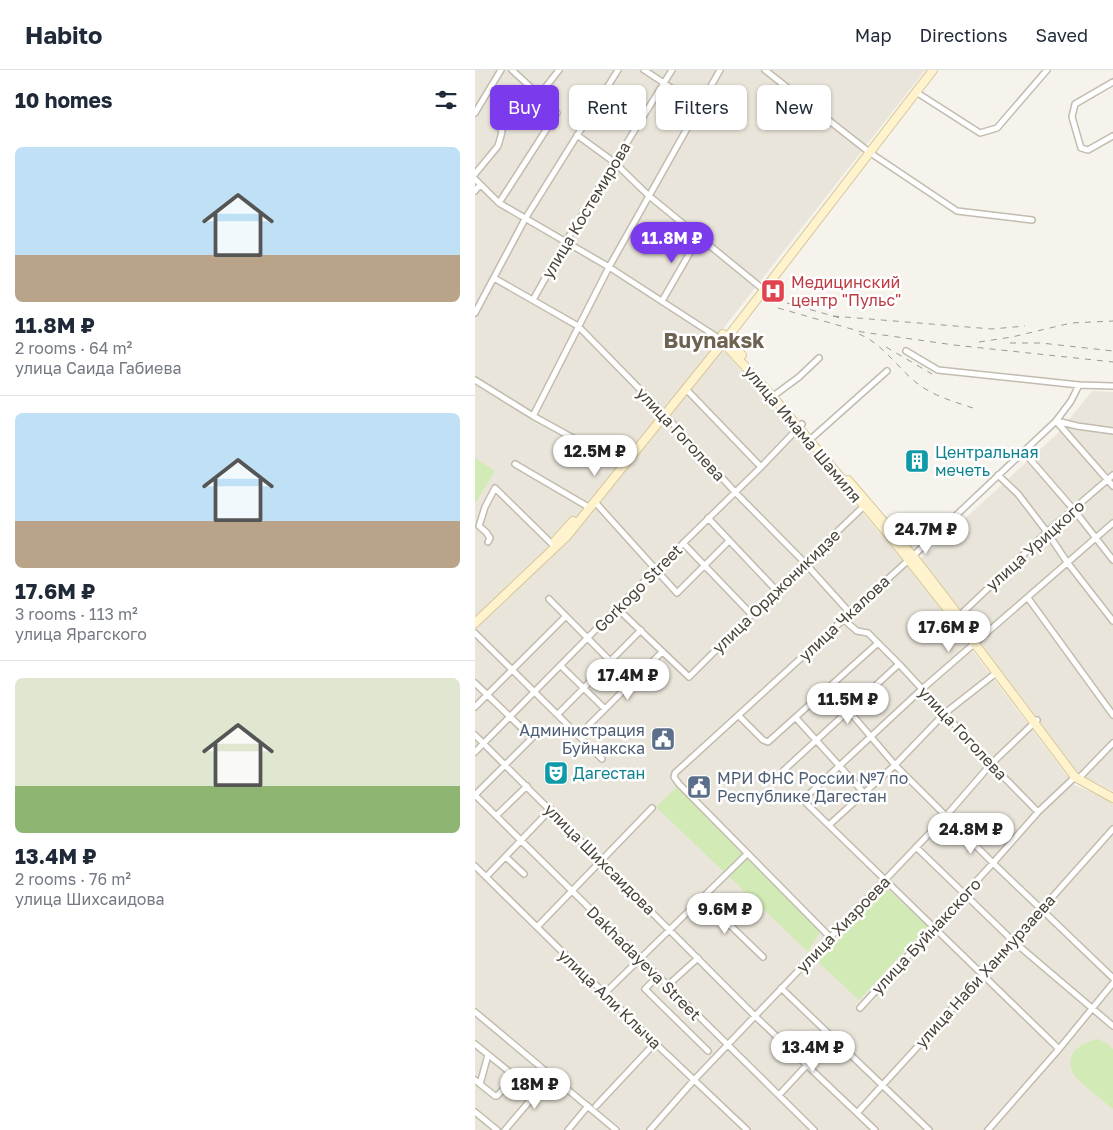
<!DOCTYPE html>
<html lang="en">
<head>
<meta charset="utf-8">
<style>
  body { margin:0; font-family:"Golos Text",sans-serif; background:#f6f6f7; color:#1f2937; height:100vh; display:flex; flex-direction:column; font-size:19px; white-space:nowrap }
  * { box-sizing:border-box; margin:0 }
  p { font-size:16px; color:#747a83 }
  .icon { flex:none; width:28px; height:28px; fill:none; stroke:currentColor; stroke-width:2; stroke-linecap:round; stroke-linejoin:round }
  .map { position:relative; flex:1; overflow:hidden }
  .sheet { display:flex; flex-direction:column; background:#fff; width:475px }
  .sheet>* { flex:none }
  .top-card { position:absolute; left:15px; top:15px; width:475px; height:45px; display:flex; gap:10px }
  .price { position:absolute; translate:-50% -42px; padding:0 11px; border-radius:18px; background:#fff; color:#222; font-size:16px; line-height:32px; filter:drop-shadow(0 1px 2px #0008) }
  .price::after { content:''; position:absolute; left:50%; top:30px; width:15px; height:11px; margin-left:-8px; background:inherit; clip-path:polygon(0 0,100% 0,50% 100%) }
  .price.current { background:#7c3aed; color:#fff }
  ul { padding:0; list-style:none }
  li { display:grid; align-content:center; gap:10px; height:265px; padding:0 15px }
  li+li { border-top:1px solid #e0e1e3 }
  li span { display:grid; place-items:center; height:155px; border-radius:8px; color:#555 }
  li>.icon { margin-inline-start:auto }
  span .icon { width:90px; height:90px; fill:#fffc; stroke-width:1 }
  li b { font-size:21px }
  h2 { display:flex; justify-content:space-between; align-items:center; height:60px; padding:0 15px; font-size:21px }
  .tag { padding:0 18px; border-radius:8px; background:#fff; box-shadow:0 1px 4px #0004; font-size:18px; line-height:45px }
  .tag.current { background:#7c3aed; color:#fff }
  header { display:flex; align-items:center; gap:30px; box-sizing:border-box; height:70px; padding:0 25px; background:#fff; border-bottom:1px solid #e0e1e3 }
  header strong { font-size:24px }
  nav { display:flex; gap:28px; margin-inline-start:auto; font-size:18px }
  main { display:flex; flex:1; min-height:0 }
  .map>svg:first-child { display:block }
</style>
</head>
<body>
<header>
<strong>Habito</strong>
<nav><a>Map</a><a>Directions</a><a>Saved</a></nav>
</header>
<main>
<section class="sheet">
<h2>10 homes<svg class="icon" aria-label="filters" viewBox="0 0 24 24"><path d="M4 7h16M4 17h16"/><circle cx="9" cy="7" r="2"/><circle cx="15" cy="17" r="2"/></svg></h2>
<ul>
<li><span style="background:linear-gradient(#bfe0f5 70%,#b9a48a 0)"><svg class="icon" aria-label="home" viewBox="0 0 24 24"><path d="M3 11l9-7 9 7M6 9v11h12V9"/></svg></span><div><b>11.8M ₽</b><p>2 rooms · 64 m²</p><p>улица Саида Габиева</p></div></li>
<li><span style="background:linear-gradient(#bfe0f5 70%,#b9a48a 0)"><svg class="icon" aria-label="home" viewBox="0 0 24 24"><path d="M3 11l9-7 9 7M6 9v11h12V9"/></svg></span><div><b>17.6M ₽</b><p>3 rooms · 113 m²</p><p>улица Ярагского</p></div></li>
<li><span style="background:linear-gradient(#dfe7d0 70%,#8fb573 0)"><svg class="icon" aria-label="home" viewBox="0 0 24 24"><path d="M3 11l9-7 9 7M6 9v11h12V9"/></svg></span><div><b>13.4M ₽</b><p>2 rooms · 76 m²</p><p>улица Шихсаидова</p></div></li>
</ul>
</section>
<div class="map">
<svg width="638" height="1060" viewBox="0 0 638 1060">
  <rect width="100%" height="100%" fill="#f6f3ec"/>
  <path fill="#eae5da" d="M0 0H450L237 273 251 283 438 502 599 715 638 731V1060H0Z
    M617 321 638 322V721L603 703 444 491 584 362Z"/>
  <path fill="#d2eab5" d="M0 388 20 401 0 434Z
    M203 716 345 862 333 882 181 737Z
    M408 815 453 856 384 930 340 889Z
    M623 969 630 972 638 979V1039C630 1032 604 1012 599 1005 587 985 606 972 623 969Z"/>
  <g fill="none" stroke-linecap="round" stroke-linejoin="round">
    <defs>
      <path id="street" d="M37 0 63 24 66 23 84 0
        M169 0 224 36
        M290 0 394 82 482 141 557 150
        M638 12 600 34 597 47 606 78 613 80 638 66
        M441 22 505 63 522 58 572 0
        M0 43 26 0
        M102 65 139 92 173 125 289 220
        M0 104 23 76 27 62 24 56 28 44
        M0 109 24 133 134 197 245 269
        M0 121 5 115
        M24 133 82 43C77 36 70 32 65 25L66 23
        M19 208 103 256 190 345 260 422 330 493 375 543
        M58 230 91 171 197 0
        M187 231 224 167
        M0 243 50 149 143 0
        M431 281 463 300 604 315 638 316
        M0 310 58 346 149 396
        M210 318 286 397
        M301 324 324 307 344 288
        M58 346 134 197 245 0
        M581 351 638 416
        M582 351 602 356 638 361
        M338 367 412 301
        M548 381 599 440 638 490
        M40 394 115 438
        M523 405 543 424 572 462 592 492 638 551
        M120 432 202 523 254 471
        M233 448 301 520
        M13 472 15 468 11 462 4 456 10 437 20 418 80 477
        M208 473 277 545
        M553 528 638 645
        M74 529 157 613
        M142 538 214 607 301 520 389 436
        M484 546 572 462 638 405
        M368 549 382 561 393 563 424 594 516 694 563 742
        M0 563 127 689
        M86 596 130 639
        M0 613 57 668 0 725
        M0 637 91 546
        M374 641 420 695 518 793 638 908
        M83 644 166 560
        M264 646 288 670 293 672 403 573
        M321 648 389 723
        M0 665 280 946 400 1060
        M104 665 187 582
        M0 682 142 538 286 397 327 354
        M308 701 424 594
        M606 706 638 673
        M0 725 339 1060
        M21 746 52 716
        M354 755 420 695 470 643 521 603
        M441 777 538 871 638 956
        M31 787 49 804
        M0 796 180 973 272 1060
        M11 807 76 739
        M227 828 288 887
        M62 857 177 738
        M355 867 204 714 199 707 200 703 438 486 581 351 596 331 604 315
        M183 906 170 919 233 981
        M192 916 223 888
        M306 918 454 1060
        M130 923 272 784
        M385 938 518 793 563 742 600 707
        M0 942 141 1060
        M0 974 37 1004V1010L22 1026H20L0 1010
        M584 979 331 733 332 726 447 619 638 453
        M5 1014 13 985
        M304 1025 358 967
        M121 1036 180 973
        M0 1042 22 1060
        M382 1043 508 905 638 759
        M30 1060 76 1006
        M93 1060 113 1036
        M175 1060 219 1010 471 746 516 694 562 650
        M513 1060 584 979 638 913"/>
      <path id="secondary" d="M248 264 267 285
        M245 269 298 327 413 464 500 574 600 707 638 728
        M373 410 438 486 501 568
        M80 471 98 451
        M0 553 92 466 259 259 458 0"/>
    </defs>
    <use href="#street" stroke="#c2bbae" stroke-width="8"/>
    <use href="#secondary" stroke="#d6c79b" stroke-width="10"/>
    <use href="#street" stroke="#fff" stroke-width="5"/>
    <use href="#secondary" stroke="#fff3cd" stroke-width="8"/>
    <path stroke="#9a9a9a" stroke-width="1" stroke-dasharray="6 6" stroke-linecap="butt" d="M312 233 365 248
      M303 238 387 262 479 275 638 292
      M358 246 517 259 550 256
      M384 264C406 273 420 294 438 310 455 325 477 331 498 338
      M504 272 537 267 596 253 638 251
      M535 273H566L638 281
      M411 277 457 304"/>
  </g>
  <defs>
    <symbol id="hospital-square" viewBox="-11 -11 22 22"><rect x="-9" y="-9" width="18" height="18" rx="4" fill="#e0444e" stroke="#fff"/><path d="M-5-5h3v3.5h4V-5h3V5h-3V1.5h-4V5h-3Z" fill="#fff"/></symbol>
    <symbol id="building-square" viewBox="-11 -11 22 22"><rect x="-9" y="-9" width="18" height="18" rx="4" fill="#0f9aa8" stroke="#fff"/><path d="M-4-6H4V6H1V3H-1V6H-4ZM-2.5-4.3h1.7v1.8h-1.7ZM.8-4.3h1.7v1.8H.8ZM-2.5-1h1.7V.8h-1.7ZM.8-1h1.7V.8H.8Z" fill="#fff"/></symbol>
    <symbol id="civic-square" viewBox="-11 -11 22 22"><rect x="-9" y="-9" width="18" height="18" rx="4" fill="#5c6f8a" stroke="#fff"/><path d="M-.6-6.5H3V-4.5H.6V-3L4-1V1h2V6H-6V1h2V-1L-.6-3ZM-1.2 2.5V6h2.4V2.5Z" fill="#fff"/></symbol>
    <symbol id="theatre-square" viewBox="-11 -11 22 22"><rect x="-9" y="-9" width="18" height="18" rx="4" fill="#0f9aa8" stroke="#fff"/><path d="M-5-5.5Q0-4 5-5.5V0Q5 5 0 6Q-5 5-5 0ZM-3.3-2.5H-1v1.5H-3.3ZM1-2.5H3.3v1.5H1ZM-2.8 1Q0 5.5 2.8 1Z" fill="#fff"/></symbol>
  </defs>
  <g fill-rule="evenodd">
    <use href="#hospital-square" x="284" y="207" width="28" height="28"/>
    <use href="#building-square" x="428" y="377" width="28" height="28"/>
    <use href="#civic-square" x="174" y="655" width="28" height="28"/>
    <use href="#theatre-square" x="67" y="689" width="28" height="28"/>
    <use href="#civic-square" x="210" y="703" width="28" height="28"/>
  </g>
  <g text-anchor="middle" stroke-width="5" stroke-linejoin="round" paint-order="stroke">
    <g font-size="16" fill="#4b4439" stroke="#fff">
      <text transform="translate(111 140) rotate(-59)" y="6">улица Костемирова</text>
      <text transform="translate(206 364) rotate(47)" y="6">улица Гоголева</text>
      <text transform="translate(328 364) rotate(50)" y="6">улица Имама Шамиля</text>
      <text transform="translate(560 475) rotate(-42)" y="6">улица Урицкого</text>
      <text transform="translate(163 518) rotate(-45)" y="6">Gorkogo Street</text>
      <text transform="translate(301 521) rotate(-44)" y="6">улица Орджоникидзе</text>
      <text transform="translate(369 548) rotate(-43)" y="6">улица Чкалова</text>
      <text transform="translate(488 663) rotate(47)" y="6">улица Гоголева</text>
      <text transform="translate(125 789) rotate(45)" y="6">улица Шихсаидова</text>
      <text transform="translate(368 854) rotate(-46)" y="6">улица Хизроева</text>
      <text transform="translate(451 866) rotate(-47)" y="6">улица Буйнакского</text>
      <text transform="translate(169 893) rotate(45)" y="6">Dakhadayeva Street</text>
      <text transform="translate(510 901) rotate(-48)" y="6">улица Наби Ханмурзаева</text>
      <text transform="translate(135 929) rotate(44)" y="6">улица Али Клыча</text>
    </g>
    <g font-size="16" fill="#be3a42" stroke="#fff" text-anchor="start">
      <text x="316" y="218">Медицинский<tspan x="316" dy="18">центр "Пульс"</tspan></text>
    </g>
    <g font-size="16" fill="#0d838f" stroke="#fff" text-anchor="start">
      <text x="460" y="388">Центральная<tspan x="460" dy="18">мечеть</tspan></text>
      <text x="98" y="709">Дагестан</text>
    </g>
    <g font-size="16" fill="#4e5e75" stroke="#fff" text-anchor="end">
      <text x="170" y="666">Администрация<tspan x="170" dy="18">Буйнакска</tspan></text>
      <text x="242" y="714" text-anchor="start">МРИ ФНС России №7 по<tspan x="242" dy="18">Республике Дагестан</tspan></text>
    </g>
    <g font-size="21" font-weight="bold" fill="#6e6250" stroke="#fff">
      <text x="239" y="278">Buynaksk</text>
    </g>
  </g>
</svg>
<b class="price current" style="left:197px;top:194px">11.8M ₽</b>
<b class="price" style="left:120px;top:407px">12.5M ₽</b>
<b class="price" style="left:451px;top:485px">24.7M ₽</b>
<b class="price" style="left:474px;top:583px">17.6M ₽</b>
<b class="price" style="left:153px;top:631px">17.4M ₽</b>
<b class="price" style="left:373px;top:655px">11.5M ₽</b>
<b class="price" style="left:496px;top:785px">24.8M ₽</b>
<b class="price" style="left:250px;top:865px">9.6M ₽</b>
<b class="price" style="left:338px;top:1003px">13.4M ₽</b>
<b class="price" style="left:60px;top:1040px">18M ₽</b>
<div class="top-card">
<a class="tag current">Buy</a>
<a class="tag">Rent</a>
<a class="tag">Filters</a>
<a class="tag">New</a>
</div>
</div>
</main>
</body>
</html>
